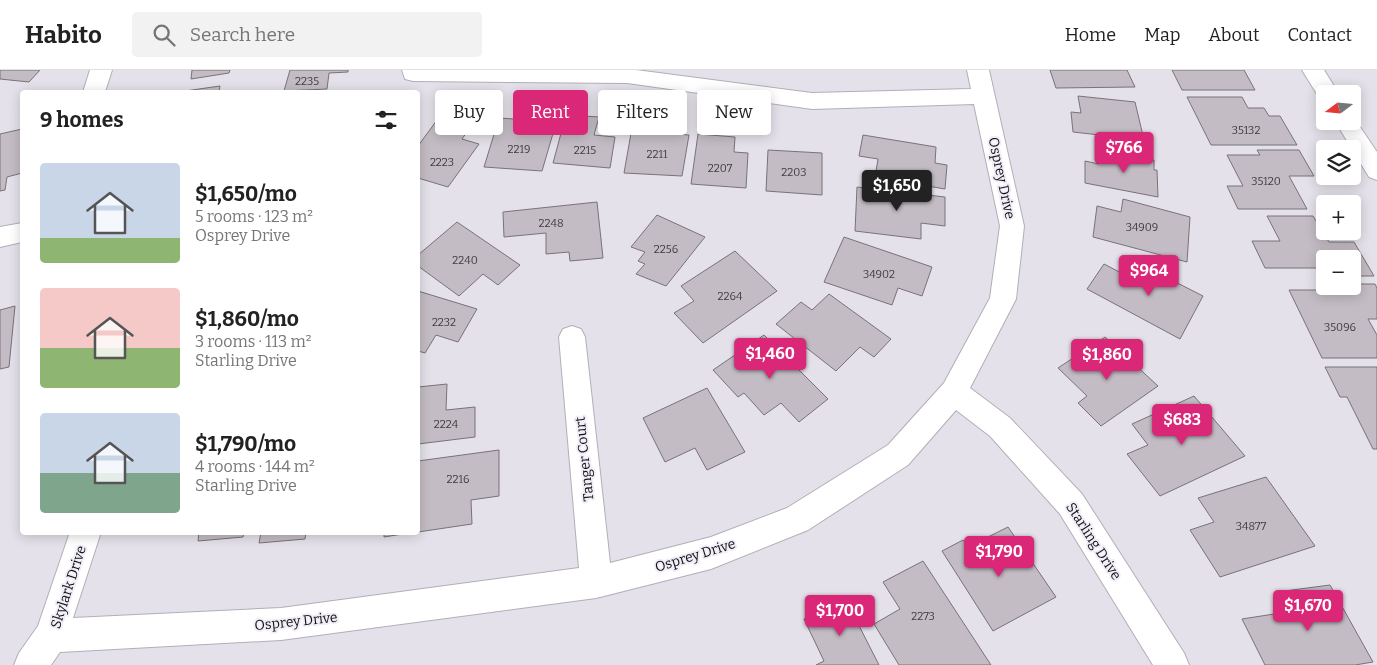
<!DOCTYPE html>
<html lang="en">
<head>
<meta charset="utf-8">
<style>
  body { margin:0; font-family:Bitter,serif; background:#f2f2f2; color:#222; height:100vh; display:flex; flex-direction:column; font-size:19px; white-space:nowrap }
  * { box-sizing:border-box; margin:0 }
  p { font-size:16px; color:#767676 }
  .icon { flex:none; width:28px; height:28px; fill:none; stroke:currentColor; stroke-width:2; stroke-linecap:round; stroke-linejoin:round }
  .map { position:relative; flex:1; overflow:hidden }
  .drawer { position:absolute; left:20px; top:20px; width:400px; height:445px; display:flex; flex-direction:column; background:#fff; border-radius:5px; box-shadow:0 2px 12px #0003 }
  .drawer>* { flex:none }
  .banner { position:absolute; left:435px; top:20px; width:475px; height:45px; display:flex; gap:10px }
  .needle { width:32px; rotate:254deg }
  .tools { position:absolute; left:1316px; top:15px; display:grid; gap:10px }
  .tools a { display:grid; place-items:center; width:45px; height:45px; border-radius:5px; background:#fff; box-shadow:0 2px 12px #0003; font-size:25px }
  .price { position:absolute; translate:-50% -42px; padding:0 11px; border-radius:5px; background:#db2777; color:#fff; font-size:16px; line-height:32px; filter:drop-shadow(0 1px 2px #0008) }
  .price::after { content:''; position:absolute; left:50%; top:30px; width:15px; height:11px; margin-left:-8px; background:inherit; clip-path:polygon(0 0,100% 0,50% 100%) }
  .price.on { background:#222; color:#fff }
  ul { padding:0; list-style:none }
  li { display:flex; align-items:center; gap:15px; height:125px; padding:0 20px }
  li span { display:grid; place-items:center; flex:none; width:140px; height:100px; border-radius:5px; color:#555 }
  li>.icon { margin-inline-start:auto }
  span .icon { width:60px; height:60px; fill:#fffc; stroke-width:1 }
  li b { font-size:21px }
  h2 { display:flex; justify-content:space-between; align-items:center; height:60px; padding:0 20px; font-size:21px }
  .tag { padding:0 18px; border-radius:5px; background:#fff; box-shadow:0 2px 12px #0003; font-size:18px; line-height:45px }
  .tag.on { background:#db2777; color:#fff }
  header { display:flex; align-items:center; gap:30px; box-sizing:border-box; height:70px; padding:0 25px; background:#fff; border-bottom:1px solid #e0e0e0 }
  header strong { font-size:24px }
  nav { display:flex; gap:28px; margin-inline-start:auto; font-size:18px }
  .search { width:350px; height:45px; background:#f2f2f2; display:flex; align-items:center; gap:12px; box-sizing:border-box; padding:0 18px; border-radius:5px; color:#767676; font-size:19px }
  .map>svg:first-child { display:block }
</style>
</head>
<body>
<header>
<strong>Habito</strong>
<div class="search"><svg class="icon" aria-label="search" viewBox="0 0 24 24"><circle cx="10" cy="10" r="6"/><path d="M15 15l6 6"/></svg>Search here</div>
<nav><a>Home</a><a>Map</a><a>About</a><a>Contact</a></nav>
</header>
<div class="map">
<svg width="1377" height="595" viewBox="0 0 1377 595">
  <rect width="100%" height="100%" fill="#e5e1ea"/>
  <path fill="#c4bcc4" stroke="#797278" d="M0 0H40L29 12 0 9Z
    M192 0H230L229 3 191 9Z
    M290 0H348V2L329 3 327 19 284 21Z
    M1050 0H1127L1135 17 1056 18Z
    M1172 0H1244L1255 20H1182Z
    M220 16 219 22H178Z
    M1078 26 1135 32 1144 70 1073 62 1071 42 1081 43Z
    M1187 27H1242L1248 38H1264L1269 46H1280L1297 75H1211Z
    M566 45 599 47 594 65 615 67 610 98 553 93Z
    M440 46 472 55 462 69 479 74 448 117 418 108V76Z
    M499 48 528 50 526 58 554 60 542 101 484 97Z
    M633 52 661 54 660 63 689 65 682 106 624 103Z
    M22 59V103L7 107 5 120 0 121V64Z
    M698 64 735 67 734 82 748 83 746 118 691 114Z
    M863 65 936 77 935 93 947 95 945 119 875 107 878 89 859 86Z
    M768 80 822 83V125L766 121Z
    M1257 80H1299L1314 106H1289L1307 139H1238L1227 116H1243L1227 85H1260Z
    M1110 82 1154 90V100H1157L1158 127 1085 113V91L1099 94V89L1111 92Z
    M857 117 945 127V156L921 153V169L855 161Z
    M1123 129 1190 147 1187 192 1093 167 1097 136 1121 142Z
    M597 132 603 188 570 191 569 182 546 184V163L504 167 503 142Z
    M657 145 705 167 666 216 636 204 645 194 638 191 645 182 631 177Z
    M1267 146H1313L1329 172H1354L1374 206H1352V189H1325V198H1265L1252 171H1280Z
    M457 152 520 195 498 215 483 204 459 226 418 196V185Z
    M844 167 932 197 922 226 898 218 892 235 824 212Z
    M735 181 777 221 703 273 674 243 694 231 681 216Z
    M1136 192 1203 226 1180 269 1087 219 1104 194 1127 206Z
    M1352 214H1375L1377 218V249H1368L1377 265V288H1322L1289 220H1335L1333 216H1352Z
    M418 221 477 239 458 272 436 265 425 283 418 281Z
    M829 224 891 269 874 287 860 277 836 301 776 254 801 232 812 240Z
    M15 236 9 297 0 299V240Z
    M764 265 828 329 799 352 781 333 764 345 744 323 738 327 713 300Z
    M1105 267 1158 316 1101 356 1078 333 1087 326 1058 298Z
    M1325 297H1377V379H1373L1347 327H1340Z
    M447 314 446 340 475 337V367L418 374V317Z
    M707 318 745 382 707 400 695 378 665 392 643 348Z
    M1194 326 1245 386 1160 426 1127 384 1148 375 1132 354Z
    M499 380V426L471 430 472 454 418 462V391Z
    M1266 407 1315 476 1220 507 1190 460 1214 452 1198 428Z
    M1008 457 1056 527 993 561 942 481 963 470 968 477Z
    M199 462H244L243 467 198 471Z
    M261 462H306L305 469 259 473Z
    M384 462H415L384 467Z
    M923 491 991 595H899L874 554 900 539 883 512Z
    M1330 515 1373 592 1355 595H1265L1242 549 1287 542 1277 522Z
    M846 530 879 595H816L824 591 804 549Z"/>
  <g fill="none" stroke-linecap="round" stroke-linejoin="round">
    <defs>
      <path id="minor" d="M90 0H112L105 22H83Z
        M402 0H636L812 23 971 19 967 0H989L1024 156 1016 229 970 318 1010 348 1082 424 1184 583 1189 595H1153L1060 444 990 366 956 340 908 395 808 460 711 499 596 528 281 570 60 582 51 595H14L19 583 38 556 70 462H101L73 548 281 538 579 498 559 267 563 259 572 256 581 259 585 267 610 493 711 467 787 438 888 375 944 313 990 228 1000 156 974 34 812 39 627 13 413 11 405 9Z
        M1302 0H1324L1339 24H1325V31L1320 29Z
        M1352 45 1377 82V110L1369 107 1335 51H1352Z
        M22 153V172L0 177V157Z"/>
    </defs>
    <use href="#minor" stroke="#b2aeb7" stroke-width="2"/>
    <use href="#minor" fill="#fff" fill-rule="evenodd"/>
  </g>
  <g text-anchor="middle" stroke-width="4" stroke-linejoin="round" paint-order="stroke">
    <g font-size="11" fill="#403c41">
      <text x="307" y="15">2235</text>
      <text x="1246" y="64">35132</text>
      <text x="519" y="83">2219</text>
      <text x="585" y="84">2215</text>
      <text x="657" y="88">2211</text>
      <text x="442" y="96">2223</text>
      <text x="720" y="102">2207</text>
      <text x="794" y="106">2203</text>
      <text x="1266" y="115">35120</text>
      <text x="551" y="157">2248</text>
      <text x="1142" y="161">34909</text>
      <text x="666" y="183">2256</text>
      <text x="465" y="194">2240</text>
      <text x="879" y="208">34902</text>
      <text x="730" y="230">2264</text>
      <text x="444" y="256">2232</text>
      <text x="1340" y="261">35096</text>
      <text x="446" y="358">2224</text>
      <text x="458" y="413">2216</text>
      <text x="1251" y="460">34877</text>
      <text x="923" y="550">2273</text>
    </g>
    <g font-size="14" fill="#141215" stroke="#f2eef8">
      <text transform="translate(1002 108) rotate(78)" y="5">Osprey Drive</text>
      <text transform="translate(584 389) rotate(-96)" y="5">Tanger Court</text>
      <text transform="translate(1094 471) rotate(57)" y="5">Starling Drive</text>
      <text transform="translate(695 485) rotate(-17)" y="5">Osprey Drive</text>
      <text transform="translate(68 517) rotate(-72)" y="5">Skylark Drive</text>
      <text transform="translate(296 551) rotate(-6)" y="5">Osprey Drive</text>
    </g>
  </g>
</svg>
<div class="tools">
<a><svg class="needle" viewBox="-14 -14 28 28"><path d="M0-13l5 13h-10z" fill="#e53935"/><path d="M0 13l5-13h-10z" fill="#767676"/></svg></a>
<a><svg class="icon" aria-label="layers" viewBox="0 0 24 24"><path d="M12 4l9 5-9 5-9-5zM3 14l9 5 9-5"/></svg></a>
<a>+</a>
<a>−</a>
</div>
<b class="price" style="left:1124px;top:104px">$766</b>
<b class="price on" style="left:897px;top:142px">$1,650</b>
<b class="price" style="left:1149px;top:227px">$964</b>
<b class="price" style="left:770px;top:310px">$1,460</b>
<b class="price" style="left:1107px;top:311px">$1,860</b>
<b class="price" style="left:1182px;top:376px">$683</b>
<b class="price" style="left:999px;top:508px">$1,790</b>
<b class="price" style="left:1308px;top:562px">$1,670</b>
<b class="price" style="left:840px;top:567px">$1,700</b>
<div class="banner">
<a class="tag">Buy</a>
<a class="tag on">Rent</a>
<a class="tag">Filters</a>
<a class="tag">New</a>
</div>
<section class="drawer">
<h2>9 homes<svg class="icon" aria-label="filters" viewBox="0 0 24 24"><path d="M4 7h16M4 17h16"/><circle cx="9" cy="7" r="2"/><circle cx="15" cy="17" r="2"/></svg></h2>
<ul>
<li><span style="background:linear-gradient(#c9d6e8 75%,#8fb573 0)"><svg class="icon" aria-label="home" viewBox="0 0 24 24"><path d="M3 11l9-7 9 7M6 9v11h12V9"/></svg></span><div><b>$1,650/mo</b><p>5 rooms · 123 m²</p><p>Osprey Drive</p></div></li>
<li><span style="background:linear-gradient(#f6c9c9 60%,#8fb573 0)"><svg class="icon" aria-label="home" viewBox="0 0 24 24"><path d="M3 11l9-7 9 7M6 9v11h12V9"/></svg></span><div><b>$1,860/mo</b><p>3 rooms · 113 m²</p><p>Starling Drive</p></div></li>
<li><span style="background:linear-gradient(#c9d6e8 60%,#7fa58c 0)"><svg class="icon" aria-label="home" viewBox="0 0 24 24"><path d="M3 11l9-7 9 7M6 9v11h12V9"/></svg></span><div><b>$1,790/mo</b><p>4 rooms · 144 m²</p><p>Starling Drive</p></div></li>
</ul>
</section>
</div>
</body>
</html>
